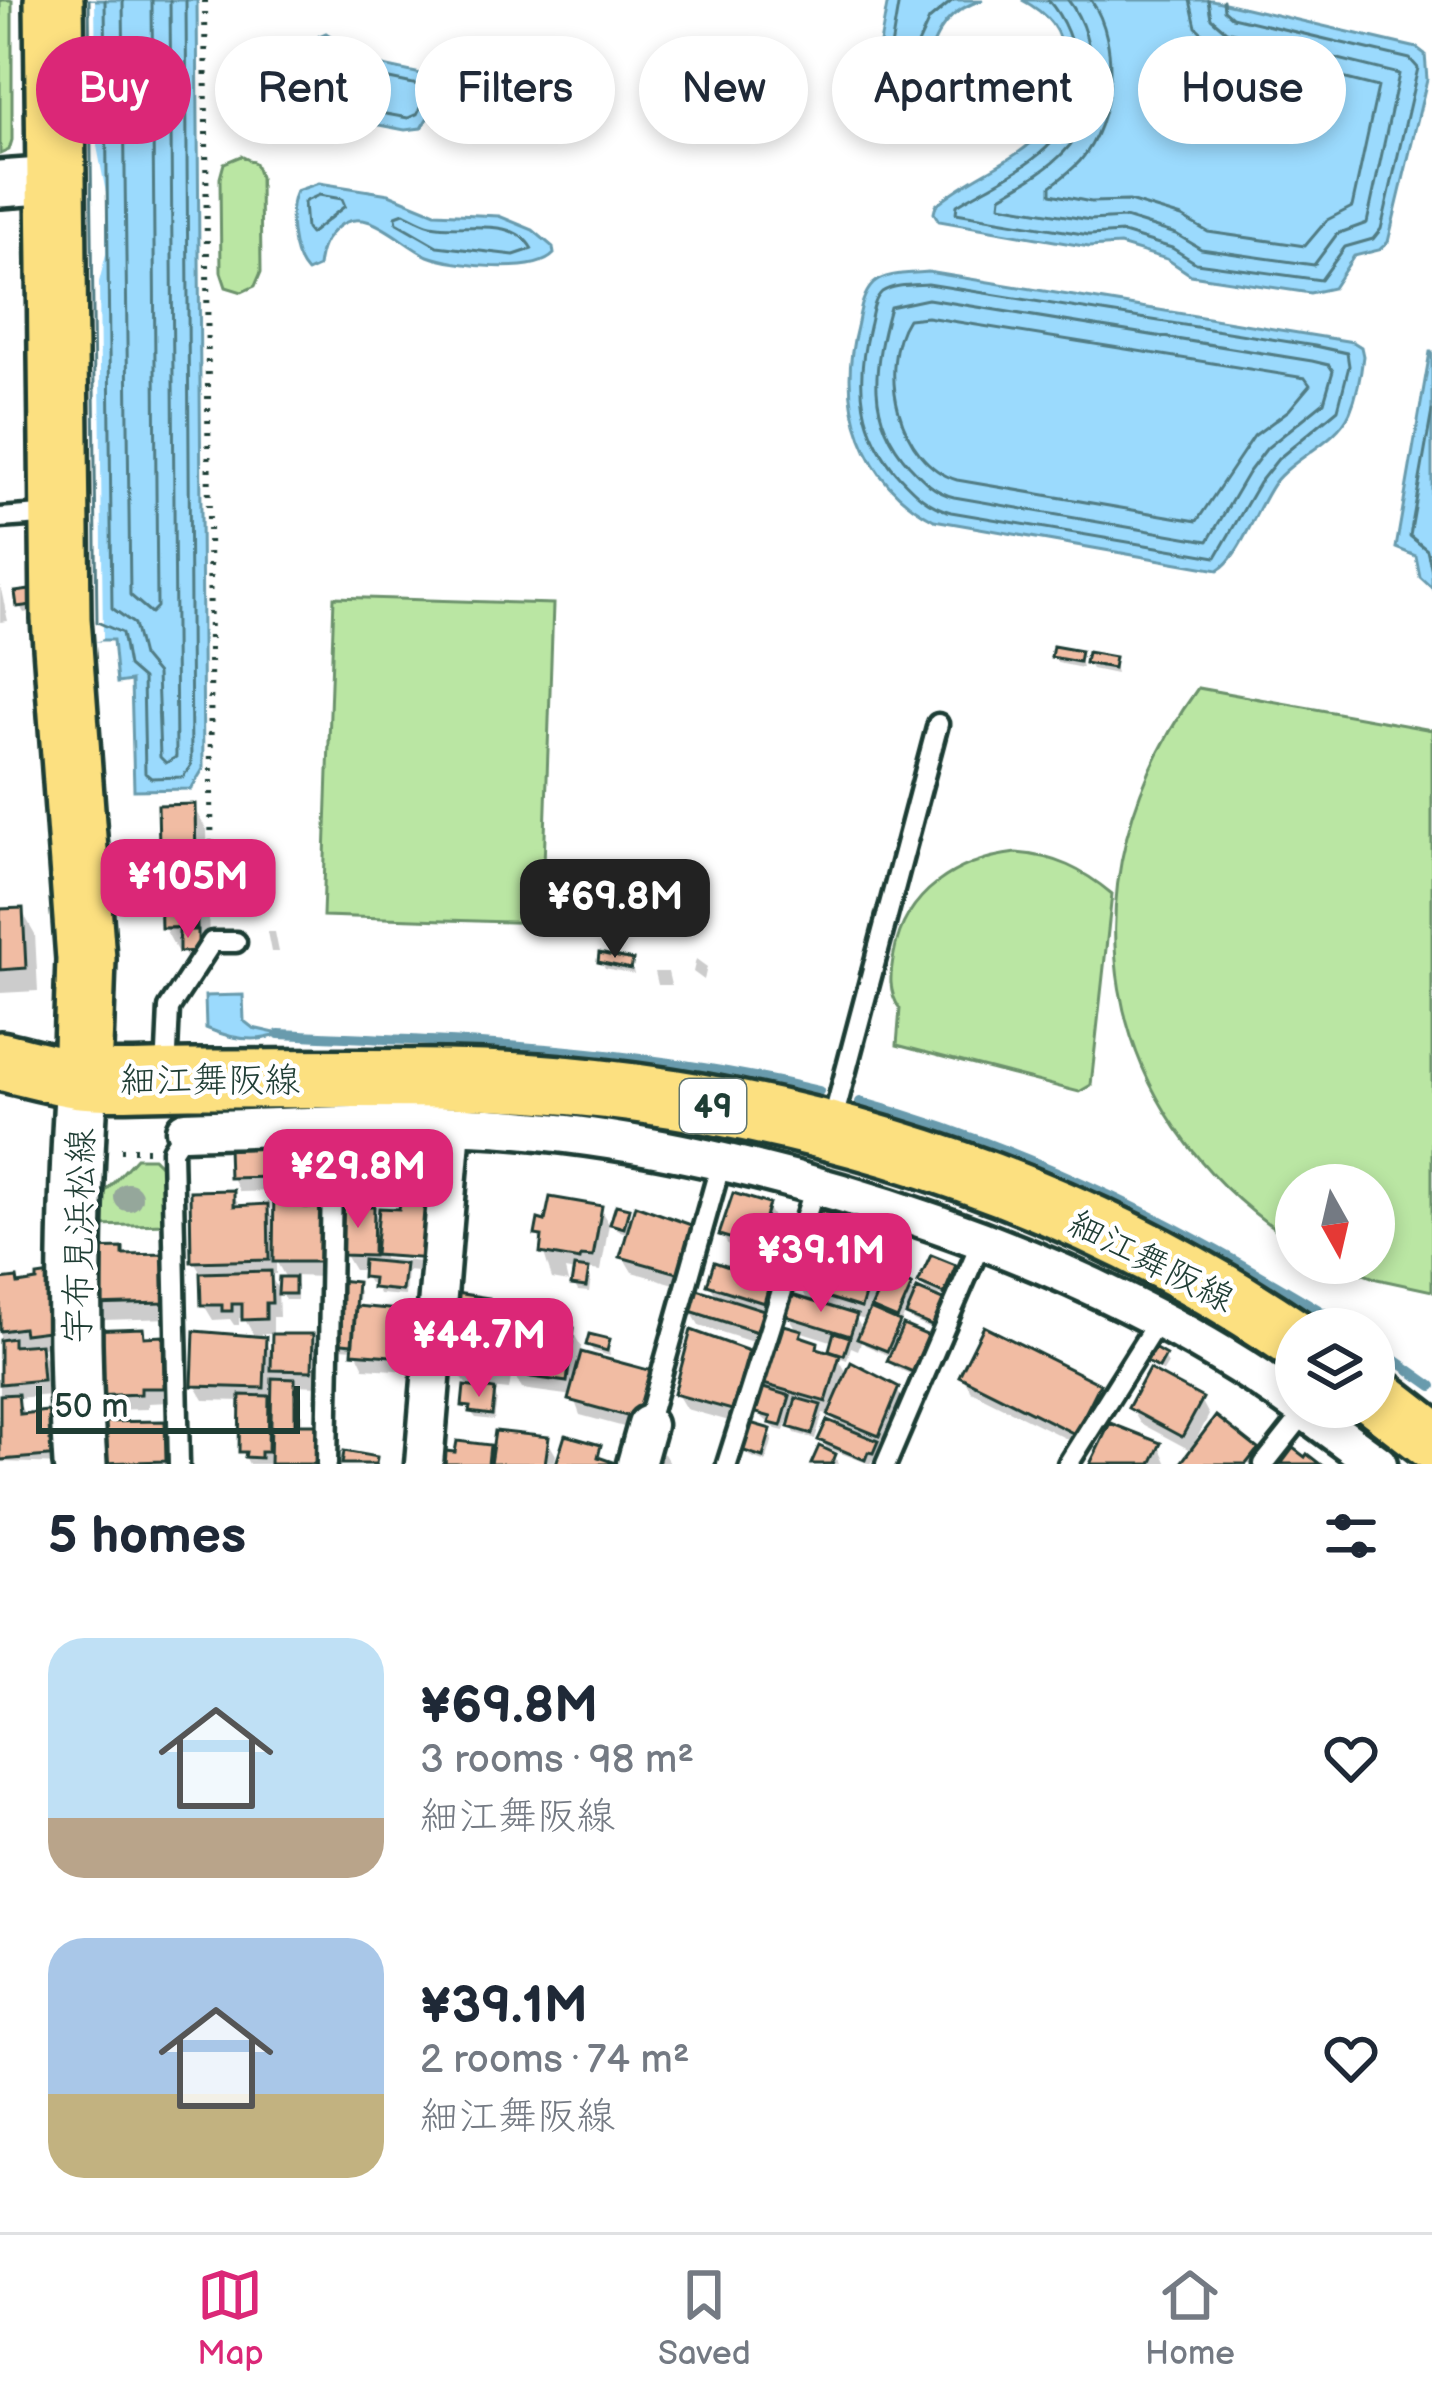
<!DOCTYPE html>
<html lang="en">
<head>
<meta charset="utf-8">
<style>
  body { margin:0; font-family:"Balsamiq Sans","Klee One",sans-serif; background:#f6f6f7; color:#1f2937; height:100vh; display:flex; flex-direction:column; font-size:45px; white-space:nowrap }
  * { box-sizing:border-box; margin:0 }
  p { font-size:39px; color:#747a83 }
  .icon { flex:none; width:66px; height:66px; fill:none; stroke:currentColor; stroke-width:2; stroke-linecap:round; stroke-linejoin:round }
  .map { position:relative; height:1464px; overflow:hidden }
  .sheet { display:flex; flex-direction:column; background:#fff; flex:1 }
  .sheet>* { flex:none }
  .hud { position:absolute; left:36px; top:36px; width:1362px; height:108px; display:flex; gap:24px }
  .needle { width:78px; rotate:172deg }
  .tools { position:absolute; left:1275px; top:1164px; display:grid; gap:24px }
  .tools a { display:grid; place-items:center; width:120px; height:120px; border-radius:50%; background:#fff; box-shadow:0 6px 18px #0003; font-size:60px }
  .scale { position:absolute; left:36px; bottom:30px; width:264px; box-sizing:border-box; padding-left:12px; border:6px solid #1f3d34; border-top:0; font-size:33px; line-height:42px; white-space:nowrap; color:#1f3d34; -webkit-text-stroke:9px #fff; paint-order:stroke }
  .price { position:absolute; translate:-50% -102px; padding:0 27px; border-radius:24px; background:#db2777; color:#fff; font-size:39px; line-height:78px; filter:drop-shadow(0 3px 6px #0008) }
  .price::after { content:''; position:absolute; left:50%; top:72px; width:36px; height:27px; margin-left:-18px; background:inherit; clip-path:polygon(0 0,100% 0,50% 100%) }
  .price.on { background:#222; color:#fff }
  ul { padding:0; list-style:none }
  li { display:flex; align-items:center; gap:36px; height:300px; padding:0 48px }
  li span { display:grid; place-items:center; flex:none; width:336px; height:240px; border-radius:36px; color:#555 }
  li>.icon { margin-inline-start:auto }
  span .icon { width:144px; height:144px; fill:#fffc; stroke-width:1 }
  li b { font-size:51px }
  h2 { display:flex; justify-content:space-between; align-items:center; height:144px; padding:0 48px; font-size:51px }
  .pill { padding:0 42px; border-radius:54px; background:#fff; box-shadow:0 6px 18px #0003; font-size:42px; line-height:108px }
  .pill.on { background:#db2777; color:#fff }
  .menu { display:flex; justify-content:space-around; align-items:center; height:168px; border-top:3px solid #e0e1e3; background:#fff; font-size:33px; color:#747a83 }
  .menu a { display:grid; justify-items:center; gap:6px }
  .menu .on { color:#db2777 }
  .map>svg:first-child { display:block }
</style>
</head>
<body>
<div class="map">
<svg width="1432" height="1464" viewBox="0 0 1432 1464">
  <rect width="100%" height="100%" fill="#fff"/>
  <filter id="ink" filterUnits="userSpaceOnUse"><feTurbulence type="fractalNoise" baseFrequency=".00833" numOctaves="2"/><feDisplacementMap in="SourceGraphic" scale="24" xChannelSelector="R" yChannelSelector="G"/><feConvolveMatrix kernelMatrix="1 2 1 2 8 2 1 2 1" color-interpolation-filters="sRGB"/></filter>
  <g filter="url(#ink)">
    <path fill="#bae6a3" stroke="#6c926c" stroke-width="3" d="M0 0H12V140L9 150 0 154Z
      M241 156 255 163 260 177 261 272 255 286 242 292 226 287 221 272 220 178 224 163Z
      M334 597 553 604 542 923 323 916Z
      M1198 688 1432 730V1291L1377 1279 1335 1263H1374V1185H1296V1243C1094 1113 1060 879 1198 688Z
      M1016 853C1055 856 1082 869 1112 894L1091 1085 1079 1092 897 1045 900 1009C888 992 890 974 894 954 905 892 957 860 1016 853Z
      M136 1158H153L164 1169 165 1224 99 1226 104 1193Z"/>
    <path fill="#9bdafd" stroke="#699bad" stroke-width="3" d="M78 0H197L203 769 191 789 134 790 131 681 117 683 113 640H85Z
      M888 0H983C920 17 936 79 900 94L873 81Z
      M1022 0H1212L1417 48 1425 54 1427 80 1388 242 1379 250 1354 256 1333 288 1310 293 1191 275 1167 259 1120 245 1089 247 939 221 934 213 936 205C994 156 1068 154 1063 58 1062 30 1047 13 1022 0Z
      M326 33 374 64 431 76 437 83V103L421 128 405 130 290 108 288 103 308 80 319 36Z
      M319 183 389 194 435 213 499 216 533 230 553 247 554 254C535 275 454 266 428 256 401 245 368 203 338 227 324 238 320 250 318 267L307 272C291 255 287 212 296 191Z
      M928 272 1353 342 1361 347 1363 356C1361 374 1357 395 1350 412 1337 442 1294 457 1274 483 1258 505 1239 559 1218 570L934 520C861 482 837 403 857 327 860 313 862 295 873 284 886 272 911 274 928 272Z
      M1430 352H1432V588L1420 577 1416 556 1396 548Z
      M243 995 244 1021 253 1028 279 1034C255 1044 229 1038 206 1028L205 996Z"/>
    <path fill="#fff" d="M80 0H95L97 146 106 193V254L99 282 103 639 95 642H87Z"/>
    <path fill="#0003" fill-rule="evenodd" d="M0 585 8 621 0 622Z
      M29 593 34 611 24 613 20 606Z
      M1079 653 1082 668 1058 663 1054 657Z
      M1113 659 1116 674 1092 669 1088 663Z
      M193 807 207 830 209 950 200 957H186L182 950 177 951 164 927Z
      M22 911 35 934 38 991 0 993V912Z
      M267 932H275L279 952H271Z
      M696 959 707 967 704 980 693 972Z
      M601 961 631 963 634 974 605 968Z
      M655 972H668L671 985H658Z
      M271 1148 279 1163 280 1190H303L312 1210H319L328 1225 327 1277 291 1276 297 1286V1300H285L281 1293 287 1280 276 1261V1274H269L278 1289 279 1317H273V1334H261L274 1358 311 1337 320 1352 319 1386 295 1385 302 1397V1427L327 1464H249L242 1451 243 1401 204 1400 195 1385 256 1339 244 1318H239V1325H234L230 1319 213 1320 204 1305 203 1276 194 1261 232 1193 241 1208 266 1207 277 1225V1191L240 1192 232 1177Z
      M409 1154 443 1214 383 1252V1259L439 1263 438 1274 407 1271 405 1296 379 1294 375 1284 369 1283 365 1277V1270H354L345 1255 372 1209 380 1224 411 1206 405 1197Z
      M299 1156 303 1163 305 1171 298 1166 296 1157Z
      M767 1207 776 1222 765 1257 775 1261 784 1276 772 1317 762 1314 770 1328 765 1346 699 1325 690 1310 718 1299 710 1285 731 1271 737 1252 731 1250 722 1235Z
      M600 1209 609 1224 601 1271 585 1269 591 1278 589 1292 578 1291 574 1284 576 1272 565 1270 568 1282 552 1279 538 1234Z
      M627 1211 633 1222 692 1228 689 1288 632 1272 623 1257 630 1234 617 1230 613 1223Z
      M838 1219 842 1226 833 1253 873 1265 884 1285 910 1288 916 1298 930 1297 921 1283 954 1268 957 1274 947 1299 938 1295 947 1310 937 1332 913 1321 907 1310 899 1327 927 1338 931 1345 917 1377 894 1367 892 1357 865 1345 862 1340 858 1350 851 1347 847 1360 838 1357 848 1375 897 1390 906 1405 887 1450 881 1447 870 1464 830 1449 839 1464H814L830 1454 822 1440 839 1428 832 1415 823 1413 815 1439 795 1433 788 1420 784 1431 776 1429 756 1412 769 1393 763 1383 799 1333 789 1316 809 1303 801 1288 821 1249 813 1235ZM855 1317 868 1321 864 1332ZM799 1331 834 1342 832 1350 836 1357 821 1352Z
      M121 1251 125 1258 166 1257 172 1318 103 1320 94 1304Z
      M890 1255 899 1264 895 1273 886 1264Z
      M0 1276 71 1344 39 1348 48 1362 50 1395 17 1398 25 1416 67 1464 0 1462Z
      M355 1285 359 1291 357 1309 420 1315 425 1372 364 1368 355 1349 339 1348 335 1342Z
      M487 1300 492 1309 509 1311 519 1329 551 1321 555 1329 572 1331 581 1346 580 1355 650 1373 662 1394 646 1433 580 1415 573 1396 522 1389 512 1371 509 1390 491 1388 497 1399 494 1420 476 1418 465 1405 467 1385 455 1369 459 1336 454 1328Z
      M142 1331 146 1340 161 1339 170 1355 171 1402 148 1403V1409L102 1410 93 1395Z
      M608 1342 610 1356 593 1351 589 1345Z
      M747 1353 756 1369 740 1424 686 1409 677 1394Z
      M1164 1357 1168 1364 1163 1372 1149 1360Z
      M962 1376 1098 1386 1107 1401 1083 1447 971 1391Z
      M1201 1400 1209 1415 1195 1442 1256 1451 1263 1464H1183L1192 1451 1140 1423 1131 1408Z
      M163 1424 172 1439V1464H102Z
      M769 1432 773 1438 766 1462 749 1456 745 1450Z
      M547 1440 556 1455 554 1464H438L488 1448 494 1457Z
      M1159 1446 1167 1464H1093Z
      M654 1451 664 1454 670 1464 656 1463Z"/>
    <g fill="none" stroke-linecap="round" stroke-linejoin="round">
      <path stroke="#517c84" stroke-width="3" d="M89 0 97 622 122 633 128 666 143 679 145 773 151 778 183 777 191 765 186 0
        M105 0 112 608 134 624 142 656 157 674 160 757 166 763 176 757 170 0
        M123 0 130 595 151 613 157 607 152 0
        M899 0 887 71 898 80 903 77 929 20 953 0
        M1048 0C1080 36 1089 102 1053 141 1028 169 989 185 957 205L956 213 1089 235 1123 233 1172 248 1196 263 1321 280 1345 247 1373 239 1381 229 1418 68 1410 59 1232 17 1224 10 1223 0
        M1068 0C1099 39 1101 114 1064 152 1046 171 1023 183 1001 196L1000 205 1090 220 1125 218 1176 234 1201 249 1314 265 1337 234 1367 223 1399 74 1226 31 1211 18 1208 0
        M1091 0C1121 43 1114 122 1080 161 1071 171 1060 179 1051 186V194L1091 202 1129 201 1182 217 1208 232 1305 246 1327 220 1352 207 1378 87 1216 46 1196 27 1190 0
        M331 50 370 75 423 86 425 98 417 114 408 118 314 101 312 94 323 76 326 53Z
        M319 195 342 199 345 206 310 234 306 229 304 202Z
        M404 213C412 217 422 223 431 225 462 232 513 215 532 249L514 255 437 246 397 223 396 216Z
        M928 284 1315 346 1347 353 1349 366 1338 409 1278 459 1259 483 1216 557 951 512C927 506 914 492 898 475 859 431 855 384 869 327 872 316 873 300 882 292 894 284 915 285 928 284Z
        M928 299 1312 361 1329 365 1333 371 1324 402 1267 448 1248 473 1208 541 954 497C934 492 923 480 909 465 865 416 874 367 890 307Z
        M927 317 1305 378 1310 385 1289 410 1254 436 1197 521 957 480C898 463 877 367 908 319Z
        M1432 411 1410 536 1427 550 1432 572"/>
      <path stroke="#699bad" stroke-width="10" d="M279 1034C461 1042 640 1048 819 1091
        M860 1102C1037 1150 1195 1233 1350 1329
        M1374 1345 1432 1386"/>
    </g>
    <path fill="#f1bca3" stroke="#1f3d34" stroke-width="3" d="M30 590 32 605 17 607 15 592Z
      M1053 646 1081 651 1079 662 1051 657Z
      M1087 652 1115 657 1113 668 1085 663Z
      M195 804 197 927 161 928 158 805Z
      M23 908 26 968 0 970V909Z
      M179 930H198V951L179 952Z
      M599 953 633 960 631 969 598 962Z
      M272 1145 273 1177 229 1178 228 1146Z
      M406 1151 439 1154 436 1200 402 1197Z
      M274 1187H305V1207H321L320 1262H273Z
      M234 1190V1206L268 1204 269 1260 191 1262 190 1191Z
      M733 1193 769 1204 756 1246 719 1235Z
      M550 1197 602 1206 593 1257 581 1256 580 1260 540 1253 542 1236 535 1235 538 1219 545 1221Z
      M400 1203 435 1205 431 1259 375 1255 379 1208 399 1209Z
      M616 1205 629 1208 624 1228 610 1224Z
      M635 1205 694 1226 681 1274 620 1257Z
      M343 1206H374L373 1256 342 1255Z
      M818 1210 840 1217 832 1243 810 1236Z
      M812 1243 875 1262 861 1308 797 1288Z
      M736 1246 777 1258 764 1303 707 1285 714 1262 729 1267Z
      M123 1248V1255L168 1254 164 1303 91 1305 90 1249Z
      M931 1255 956 1265 944 1294 918 1283Z
      M363 1260 405 1264 402 1291 372 1288 373 1278 362 1277Z
      M574 1267 589 1269 586 1287 571 1285Z
      M271 1271 272 1303H266V1319L242 1320V1304H232V1311H222V1305H201L200 1273Z
      M58 1273 64 1329 24 1334 23 1328 0 1331V1280L17 1278 18 1284 37 1281V1276Z
      M886 1274 912 1285 897 1319 871 1308Z
      M279 1277H295V1294H278Z
      M337 1280 357 1282 352 1344 332 1342Z
      M694 1288 764 1310 757 1332 687 1310Z
      M917 1289 945 1301 934 1327 906 1315Z
      M456 1293 489 1298 488 1305 511 1308 502 1376 452 1369 457 1329 451 1328Z
      M792 1295 857 1315 850 1336 786 1316Z
      M356 1306 421 1312 418 1358 352 1353Z
      M870 1309 900 1322 887 1351 857 1339Z
      M518 1314 553 1318 552 1326 574 1328 567 1382 510 1374Z
      M777 1323 802 1330 800 1336 818 1342 817 1348 840 1355 826 1402 760 1383Z
      M903 1325 929 1336 913 1372 887 1361Z
      M984 1326 1100 1384 1075 1434 959 1376Z
      M143 1328 144 1337 163 1336 164 1388H141V1394L90 1396 88 1330Z
      M691 1330 749 1351 732 1410 674 1394Z
      M194 1331 266 1337 264 1388 192 1386Z
      M834 1332 850 1337 844 1355 829 1350Z
      M272 1334H313L312 1371 271 1370Z
      M589 1334 610 1339 607 1351 586 1345Z
      M13 1338V1346L40 1344 43 1380 0 1384V1340Z
      M1152 1347 1166 1355 1159 1368 1145 1361Z
      M581 1352 652 1371 650 1375 655 1377 645 1413 638 1419 568 1400Z
      M851 1362 899 1387 879 1436 828 1415Z
      M1149 1369 1203 1398 1182 1437 1128 1408Z
      M272 1378 295 1379V1424H320L319 1464H270Z
      M464 1386 495 1390 492 1415 469 1412 470 1407 462 1406Z
      M760 1387 790 1396 781 1426 769 1423 771 1417 753 1412Z
      M18 1394 20 1414 57 1410 61 1455 0 1460V1395Z
      M240 1395 269 1396 268 1452H261V1458L245 1457 246 1452H239Z
      M796 1398 821 1405 812 1434 788 1427Z
      M1216 1416 1258 1449 1246 1464H1180Z
      M827 1420 878 1441 873 1453 868 1452 865 1460 818 1440Z
      M165 1421 166 1461 98 1463 97 1422Z
      M750 1423 771 1429 763 1457 741 1450Z
      M1110 1423 1161 1443 1151 1464H1090Z
      M495 1431 549 1437 545 1464H490Z
      M565 1435 601 1445 598 1457 618 1464H556Z
      M457 1441 490 1445 488 1464H435L436 1450 455 1452Z
      M819 1446 836 1454 832 1464H811Z
      M1293 1448 1305 1457 1307 1454 1320 1464H1281Z
      M344 1451 377 1457 376 1464H342Z"/>
    <g fill="none" stroke-linecap="round" stroke-linejoin="round">
      <defs>
        <path id="service" d="M0 518 55 514
          M166 1074 169 1008 212 942H236
          M831 1127 938 724
          M647 1425 721 1163
          M179 1464 172 1150 185 1130
          M327 1464 333 1126
          M727 1464 815 1187
          M886 1464 982 1240
          M1068 1464 1159 1319
          M1264 1464 1306 1411"/>
        <path id="minor" d="M185 1130C302 1127 423 1119 540 1131 780 1156 1102 1261 1296 1404
          M1300 1407 1378 1464
          M424 1464 452 1127
          M636 1464 647 1425"/>
        <path id="tertiary" d="M0 184 56 180"/>
        <path id="secondary" d="M80 1464C71 1336 74 1207 82 1079"/>
        <path id="primary" d="M54 0 61 619 86 959 82 1079
          M0 1061C26 1067 53 1075 80 1079 115 1083 154 1079 190 1079 275 1079 360 1078 445 1079 743 1084 1049 1171 1296 1340
          M1374 1395 1432 1440"/>
      </defs>
      <use href="#service" stroke="#1f3d34" stroke-width="27"/>
      <use href="#minor" stroke="#1f3d34" stroke-width="45"/>
      <use href="#tertiary" stroke="#1f3d34" stroke-width="54"/>
      <use href="#secondary" stroke="#1f3d34" stroke-width="60"/>
      <use href="#primary" stroke="#1f3d34" stroke-width="66"/>
      <path stroke="#1f3d34" stroke-width="6" stroke-dasharray="3 9" stroke-linecap="butt" d="M205 0 212 915
        M121 1150H150"/>
      <use href="#service" stroke="#fff" stroke-width="18"/>
      <use href="#minor" stroke="#fff" stroke-width="36"/>
      <use href="#tertiary" stroke="#fff" stroke-width="45"/>
      <use href="#secondary" stroke="#fff" stroke-width="51"/>
      <use href="#primary" stroke="#fce080" stroke-width="57"/>
    </g>
    <circle fill="#95a79b" cx="128" cy="1197" r="14"/>
  </g>
  <g text-anchor="middle" stroke-width="9" stroke-linejoin="round" paint-order="stroke">
    <rect fill="#fff" stroke="#627771" stroke-width="3" x="680" y="1079" width="66" height="54" rx="9"/>
    <g font-size="33" font-weight="bold" fill="#1f3d34">
      <text x="713" y="1118">49</text>
    </g>
    <g font-size="36" fill="#1f3d34" stroke="#fff">
      <text x="210" y="1092">細江舞阪線</text>
      <text transform="translate(78 1236) rotate(-89)" y="13">宇布見浜松線</text>
      <text transform="translate(1152 1260) rotate(27)" y="13">細江舞阪線</text>
    </g>
  </g>
</svg>
<div class="tools">
<a><svg class="needle" viewBox="-14 -14 28 28"><path d="M0-13l5 13h-10z" fill="#e53935"/><path d="M0 13l5-13h-10z" fill="#747a83"/></svg></a>
<a><svg class="icon" aria-label="layers" viewBox="0 0 24 24"><path d="M12 4l9 5-9 5-9-5zM3 14l9 5 9-5"/></svg></a>
</div>
<div class="scale">50 m</div>
<b class="price" style="left:188px;top:941px">¥105M</b>
<b class="price on" style="left:615px;top:961px">¥69.8M</b>
<b class="price" style="left:358px;top:1231px">¥29.8M</b>
<b class="price" style="left:821px;top:1315px">¥39.1M</b>
<b class="price" style="left:479px;top:1400px">¥44.7M</b>
<div class="hud">
<a class="pill on">Buy</a>
<a class="pill">Rent</a>
<a class="pill">Filters</a>
<a class="pill">New</a>
<a class="pill">Apartment</a>
<a class="pill">House</a>
</div>
</div>
<section class="sheet">
<h2>5 homes<svg class="icon" aria-label="filters" viewBox="0 0 24 24"><path d="M4 7h16M4 17h16"/><circle cx="9" cy="7" r="2"/><circle cx="15" cy="17" r="2"/></svg></h2>
<ul>
<li><span style="background:linear-gradient(#bfe0f5 75%,#b9a48a 0)"><svg class="icon" aria-label="home" viewBox="0 0 24 24"><path d="M3 11l9-7 9 7M6 9v11h12V9"/></svg></span><div><b>¥69.8M</b><p>3 rooms · 98 m²</p><p>細江舞阪線</p></div><svg class="icon" aria-label="heart" viewBox="0 0 24 24"><path d="M12 20l-8-8c-3-5 5-10 8-4 3-6 11-1 8 4z"/></svg></li>
<li><span style="background:linear-gradient(#a9c7e8 65%,#c2b280 0)"><svg class="icon" aria-label="home" viewBox="0 0 24 24"><path d="M3 11l9-7 9 7M6 9v11h12V9"/></svg></span><div><b>¥39.1M</b><p>2 rooms · 74 m²</p><p>細江舞阪線</p></div><svg class="icon" aria-label="heart" viewBox="0 0 24 24"><path d="M12 20l-8-8c-3-5 5-10 8-4 3-6 11-1 8 4z"/></svg></li>
</ul>
</section>
<nav class="menu">
<a class="on"><svg class="icon" aria-label="map" viewBox="0 0 24 24"><path d="M3 6l6-2 6 2 6-2v14l-6 2-6-2-6 2zM9 4v14M15 6v14"/></svg>Map</a>
<a><svg class="icon" aria-label="saved" viewBox="0 0 24 24"><path d="M7 4h10v16l-5-4-5 4z"/></svg>Saved</a>
<a><svg class="icon" aria-label="home" viewBox="0 0 24 24"><path d="M3 11l9-7 9 7M6 9v11h12V9"/></svg>Home</a>
</nav>
</body>
</html>
